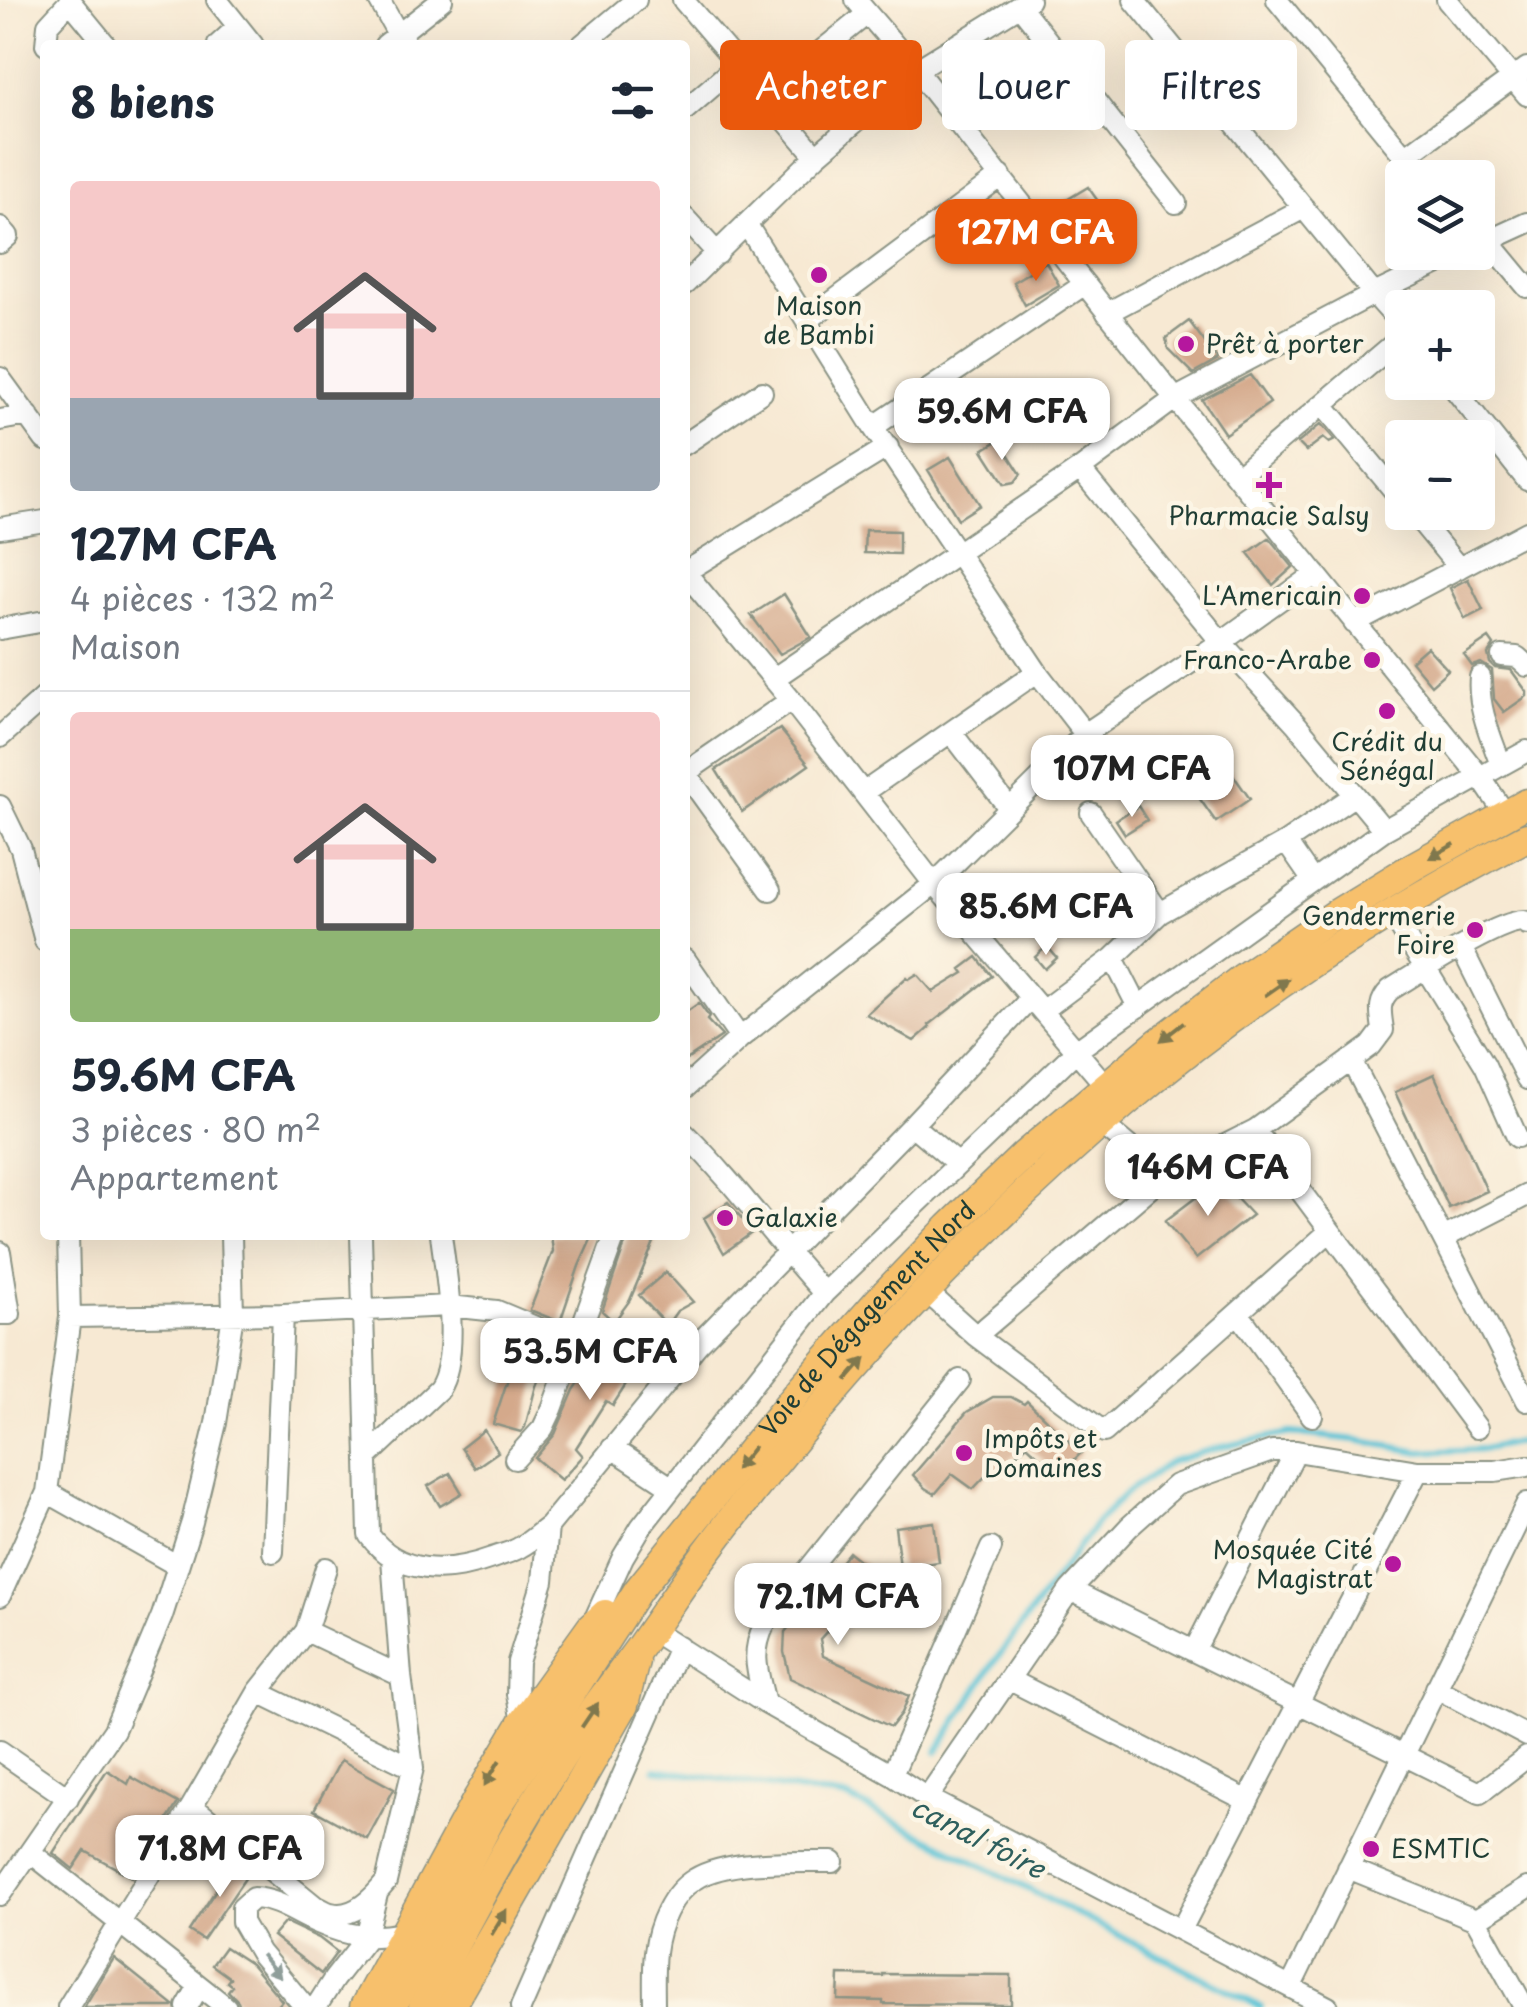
<!DOCTYPE html>
<html lang="fr">
<head>
<meta charset="utf-8">
<style>
  body { margin:0; font-family:"Playpen Sans",sans-serif; background:#f6f6f7; color:#1f2937; height:100vh; display:flex; flex-direction:column; font-size:38px; white-space:nowrap }
  * { box-sizing:border-box; margin:0 }
  p { font-size:32px; color:#747a83 }
  .icon { flex:none; width:55px; height:55px; fill:none; stroke:currentColor; stroke-width:2; stroke-linecap:round; stroke-linejoin:round }
  .map { position:relative; flex:1; overflow:hidden }
  .drawer { position:absolute; left:40px; top:40px; width:650px; height:1200px; display:flex; flex-direction:column; background:#fff; border-radius:10px; box-shadow:0 10px 40px #0002 }
  .drawer>* { flex:none }
  .guide { position:absolute; left:720px; top:40px; width:655px; height:90px; display:flex; gap:20px }
  .fabs { position:absolute; left:1385px; top:160px; display:grid; gap:20px }
  .fabs a { display:grid; place-items:center; width:110px; height:110px; border-radius:10px; background:#fff; box-shadow:0 10px 40px #0002; font-size:50px }
  .price { position:absolute; translate:-50% -85px; padding:0 22px; border-radius:20px; background:#fff; color:#222; font-size:32px; line-height:65px; filter:drop-shadow(0 2px 5px #0008) }
  .price::after { content:''; position:absolute; left:50%; top:60px; width:30px; height:22px; margin-left:-15px; background:inherit; clip-path:polygon(0 0,100% 0,50% 100%) }
  .price.active { background:#ea580c; color:#fff }
  ul { padding:0; list-style:none }
  li { display:grid; align-content:center; gap:20px; height:530px; padding:0 30px }
  li+li { border-top:2px solid #e0e1e3 }
  li span { display:grid; place-items:center; height:310px; border-radius:10px; color:#555 }
  li>.icon { margin-inline-start:auto }
  span .icon { width:180px; height:180px; fill:#fffc; stroke-width:1 }
  li b { font-size:42px }
  h2 { display:flex; justify-content:space-between; align-items:center; height:120px; padding:0 30px; font-size:42px }
  .chip { padding:0 35px; border-radius:10px; background:#fff; box-shadow:0 10px 40px #0002; font-size:35px; line-height:90px }
  .chip.active { background:#ea580c; color:#fff }
  .map>svg:first-child { display:block }
</style>
</head>
<body>
<div class="map">
<svg width="1527" height="2007" viewBox="0 0 1527 2007">
  <rect width="100%" height="100%" fill="#fcf5e5"/>
  <filter id="ink" filterUnits="userSpaceOnUse"><feTurbulence type="fractalNoise" baseFrequency=".01" numOctaves="2"/><feDisplacementMap in="SourceGraphic" scale="20" xChannelSelector="R" yChannelSelector="G"/><feConvolveMatrix kernelMatrix="1 2 1 2 8 2 1 2 1" color-interpolation-filters="sRGB"/></filter>
  <filter id="wash" filterUnits="userSpaceOnUse"><feTurbulence type="fractalNoise" baseFrequency=".0048" numOctaves="4" result="noise"/><feDisplacementMap in="SourceGraphic" scale="40" xChannelSelector="R" yChannelSelector="G"/><feGaussianBlur stdDeviation="2.25" result="paint"/><feColorMatrix in="noise" values="0 0 0 0 0 0 0 0 0 0 0 0 0 0 0 0 0 1.4 0 .05"/><feComposite in="paint" operator="in"/></filter>
  <g filter="url(#wash)">
    <rect width="100%" height="100%" fill="#f7e9d3"/>
    <g fill="none" stroke-linecap="round" stroke-linejoin="round">
      <path stroke="#5bc4d7" stroke-width="6" d="M937 1752 993 1664 1098 1521 1126 1493 1172 1461 1225 1446 1291 1433 1357 1440 1420 1452 1484 1449 1527 1440
        M655 1769 848 1798 1261 2007"/>
    </g>
    <g id="blocks">
      <path fill="#d4a98b" d="M1088 187 1105 211 1076 227 1055 207Z
        M1046 262 1059 285 1025 305 1013 282Z
        M1189 321 1218 360 1193 374 1168 349 1166 338Z
        M1250 375 1270 403 1225 434 1202 400Z
        M1321 424 1335 440 1329 443 1323 438 1306 451 1298 443Z
        M999 440 1021 474 1015 482 1005 484 983 450Z
        M950 457 980 505 958 519 928 470Z
        M865 530 899 531V554L864 553Z
        M1269 538 1293 567 1273 585 1248 553Z
        M1468 579 1483 610 1465 619 1450 588Z
        M784 594 811 637 780 654 751 615Z
        M1489 638 1494 645 1488 654 1490 663 1495 668 1511 670 1527 692V696L1504 712 1494 699 1492 670 1481 663 1472 666 1464 655Z
        M1427 647 1448 670 1431 685 1411 661Z
        M780 729 809 765 742 812 716 770Z
        M1229 769 1250 799 1216 822 1195 792Z
        M1138 806 1147 820 1125 834 1116 820Z
        M1064 880 1071 889 1078 887 1096 904 1063 926 1039 895Z
        M1047 946 1057 958 1045 969 1035 957Z
        M977 957 992 976 929 1025 930 1027 914 1041 866 1014 907 977 909 979 917 974 933 992 964 973 961 969Z
        M699 1003 709 1017 707 1020 722 1036 685 1061V1013Z
        M1434 1074 1487 1191 1449 1208 1395 1092Z
        M1219 1180 1252 1215 1196 1259 1165 1221Z
        M728 1202 753 1232 724 1253 704 1218Z
        M551 1235H593L579 1266 560 1322 530 1310 553 1251Z
        M628 1235H657L630 1300 614 1322 602 1311Z
        M666 1272 693 1302 677 1311 667 1325 639 1295Z
        M614 1331 645 1355 626 1378 629 1380 613 1405 606 1401 576 1448 583 1456 561 1480 535 1458 555 1434 574 1390Z
        M522 1336 551 1348 536 1386 525 1427 521 1432 493 1424Z
        M993 1397H1011L1024 1404 1027 1401 1081 1453 1059 1475 1027 1445 998 1471 993 1468 973 1489 952 1474 935 1494 925 1488 913 1475 967 1412Z
        M484 1430 498 1452 475 1468 461 1448Z
        M450 1473 462 1493 440 1506 428 1486Z
        M934 1522 939 1562 900 1567 895 1527Z
        M849 1552 878 1575 820 1639 823 1656 909 1696 902 1713 891 1727 790 1678 784 1652 785 1632Z
        M341 1760 394 1789 367 1839 314 1810Z
        M107 1770 128 1784 131 1777 178 1803 132 1877 85 1851 73 1869 53 1853Z
        M236 1859 250 1871 203 1940 189 1931Z
        M285 1922 319 1938 337 1952 321 1974 273 1936Z
        M225 1947 251 1964 282 2001 277 2007H240L238 2001 228 1991 232 1986 227 1982 230 1978 212 1965Z
        M114 1958 174 2006 173 2007H84Z
        M883 1974 1011 1975V2005L883 2004V2001L838 2000 839 1975 883 1976Z"/>
    </g>
  </g>
  <g filter="url(#ink)">
    <use href="#blocks" fill-opacity="0" stroke="#8b9384" stroke-width="2.5"/>
    <g fill="none" stroke-linecap="round" stroke-linejoin="round">
      <defs>
        <path id="minor" d="M69 0 106 45
          M217 0 253 45
          M379 0 398 34 407 45
          M683 0 816 156
          M856 0 916 70 1237 477 1481 778 1506 815
          M1134 0 1374 294 1402 325
          M1277 0 1422 178
          M1447 0 1527 95
          M1020 6 1176 203
          M46 45 48 25 70 1
          M218 45 238 27
          M385 45 442 0
          M582 45 636 0
          M764 97 867 14
          M685 110 737 65
          M1406 156 1527 68
          M685 218 718 254
          M747 225 873 427 1037 672 1085 734
          M0 227 8 236 0 243
          M1489 241 1527 287
          M1479 245 1527 223
          M685 284 816 156 916 70 1029 0
          M1107 313 1304 208
          M808 320 1001 176
          M0 378 45 440
          M1449 382 1527 480
          M1324 406 1402 500
          M0 420 28 415
          M873 427 1085 284
          M685 444 762 392
          M1080 469 1221 642 1297 725 1384 830
          M1237 477 1402 337
          M1413 512 1459 568
          M0 528 45 521
          M685 572 791 700 934 884 1106 1086
          M685 572 888 447
          M1354 623 1527 532
          M0 629 45 621
          M1502 656 1517 657 1527 666
          M1480 677C1477 707 1491 737 1501 765
          M773 679 1080 469 1176 398 1374 294 1462 252
          M951 732 1009 808
          M0 737 45 697
          M685 772 770 890
          M685 773 791 700
          M863 793 1037 672
          M0 806 21 849 45 941
          M1091 813 1160 913
          M1286 842 1313 881
          M1392 914 1485 1065 1517 1137
          M1461 947 1527 1079
          M685 959 740 1038
          M1138 1007 1113 958 1160 913 1286 842 1355 795
          M1042 1011 1113 958
          M1351 1060 1527 1401
          M685 1088 740 1038 934 884 1085 734 1221 642 1316 574
          M1102 1124 1164 1176
          M912 1125 958 1164
          M1255 1130 1477 1428
          M685 1134C735 1183 776 1241 824 1293
          M361 1235 369 1535C399 1576 448 1574 492 1558 502 1554 514 1552 522 1546 531 1541 539 1533 548 1527L698 1344 912 1125 1031 998
          M1443 1238 1527 1195
          M0 1252 10 1314H0
          M927 1292 976 1336 1104 1432 1330 1231
          M1239 1314 1312 1416
          M70 1317 283 1314 449 1306 497 1311 576 1344
          M976 1336 1164 1176 1255 1130 1371 1046 1383 1030C1381 1013 1377 1003 1390 990 1416 974 1498 920 1524 921L1527 924
          M612 1448 671 1487
          M367 1457 439 1389C461 1355 446 1275 441 1235
          M515 1459 543 1428 552 1409 615 1235
          M47 1492 178 1566
          M273 1552 283 1314
          M1070 1590 1480 1793 1527 1757
          M0 1596 47 1492 70 1317 68 1235
          M592 1625 623 1557 641 1527 824 1293 1076 1051 1384 830 1527 751
          M651 1630 765 1703 892 1775 927 1798 1328 2007
          M306 1631 401 1676
          M1194 1651 1296 1451
          M1010 1680 1248 1801
          M1436 1688 1527 1736
          M258 1692 413 1768
          M765 1703C758 1672 750 1656 764 1625L960 1380
          M522 1723 517 1694 518 1662 543 1581 548 1527
          M0 1751 68 1798
          M892 1775 991 1548
          M927 1798 1070 1590 1129 1527 1176 1485 1272 1451H1296L1418 1471H1495L1527 1466
          M192 1806 315 1906C321 1908 325 1912 331 1913 353 1919 374 1897 386 1882L413 1768 401 1676 392 1558
          M30 1852 226 2007
          M1348 1868 1476 1920
          M0 1895 114 1730 162 1616 192 1522 216 1423 233 1315 231 1235
          M1181 1930 1418 1471
          M1291 1986 1527 1503
          M68 2007 192 1806 258 1692 306 1631 326 1568
          M187 2007 199 1986
          M305 2007 260 1953 242 1922V1908L253 1898C278 1899 296 1914 318 1923 350 1937 370 1939 403 1933
          M316 2007 334 1979 366 1938 377 1894
          M521 2007 679 1647
          M654 2007C654 1989 653 1970 655 1952 658 1926 671 1893 695 1879 727 1859 795 1862 833 1862
          M1524 2007 1476 1920 1527 1888"/>
        <g id="highway">
          <path d="M364 2007 477 1799 522 1723 591 1627 605 1614"/>
          <path id="s1" d="M392 2007 495 1811 638 1590 802 1387 877 1302 949 1227 1024 1155 1160 1041 1242 978 1334 915 1414 866 1527 803"/>
          <path d="M423 2007C469 1914 520 1822 576 1735 596 1705 618 1677 639 1648 661 1617 682 1585 705 1554 827 1390 968 1237 1124 1104 1244 1001 1387 910 1527 837"/>
          <path d="M451 2007 624 1705 635 1661"/>
        </g>
      </defs>
      <use href="#minor" stroke="#8b9384" stroke-width="24"/>
      <use href="#highway" stroke="#8b9384" stroke-width="31"/>
      <use href="#minor" stroke="#fff" stroke-width="20"/>
      <use href="#highway" stroke="#f7c06c" stroke-width="28"/>
    </g>
    <defs><path id="oneway-solid" d="M-6-.8H1V-3.2L6.5 0L1 3.2V.8H-6Z" transform="scale(2.5)"/></defs>
    <g fill="#80784d">
      <use href="#oneway-solid" transform="translate(1442 851) rotate(151)"/>
      <use href="#oneway-solid" transform="translate(1277 987) rotate(-35)"/>
      <use href="#oneway-solid" transform="translate(1172 1032) rotate(142)"/>
      <use href="#oneway-solid" transform="translate(856 1369) rotate(-49)"/>
      <use href="#oneway-solid" transform="translate(745 1458) rotate(129)"/>
      <use href="#oneway-solid" transform="translate(590 1715) rotate(-56)"/>
      <use href="#oneway-solid" transform="translate(492 1773) rotate(121)"/>
      <use href="#oneway-solid" transform="translate(499 1922) rotate(-59)"/>
    </g>
    <use fill="#8f9e9a" href="#oneway-solid" transform="translate(271 1966) rotate(50)"/>
  </g>
  <g fill="#b5179e" stroke="#fcf5e5" stroke-width="4">
    <circle cx="819" cy="275" r="10"/>
    <circle cx="1186" cy="344" r="10"/>
    <path d="M1264 470h10v10h10v10h-10v10h-10v-10h-10v-10h10z"/>
    <circle cx="1362" cy="596" r="10"/>
    <circle cx="1372" cy="660" r="10"/>
    <circle cx="1387" cy="711" r="10"/>
    <circle cx="1475" cy="930" r="10"/>
    <circle cx="725" cy="1218" r="10"/>
    <circle cx="964" cy="1453" r="10"/>
    <circle cx="1393" cy="1564" r="10"/>
    <circle cx="1371" cy="1849" r="10"/>
  </g>
  <g text-anchor="middle" stroke-width="9" stroke-linejoin="round" paint-order="stroke">
    <g font-size="25" fill="#1f3d34" stroke="#fcf5e5" text-anchor="start">
      <text x="819" y="315" text-anchor="middle">Maison<tspan x="819" dy="29">de Bambi</tspan></text>
      <text x="1206" y="353">Prêt à porter</text>
      <text x="1269" y="525" text-anchor="middle">Pharmacie Salsy</text>
      <text x="1342" y="605" text-anchor="end">L'Americain</text>
      <text x="1352" y="669" text-anchor="end">Franco-Arabe</text>
      <text x="1387" y="751" text-anchor="middle">Crédit du<tspan x="1387" dy="29">Sénégal</tspan></text>
      <text x="1455" y="925" text-anchor="end">Gendermerie<tspan x="1455" dy="29">Foire</tspan></text>
      <text x="745" y="1227">Galaxie</text>
      <text x="984" y="1448">Impôts et<tspan x="984" dy="29">Domaines</tspan></text>
      <text x="1373" y="1559" text-anchor="end">Mosquée Cité<tspan x="1373" dy="29">Magistrat</tspan></text>
      <text x="1391" y="1858">ESMTIC</text>
    </g>
    <g font-size="25" fill="#1f3d34" stroke="#fcf5e5">
      <text dy="9" stroke="none"><textPath href="#s1" startOffset="840">Voie de Dégagement Nord</textPath></text>
    </g>
    <g font-size="28" font-style="italic" fill="#2e5f5d" stroke="#fcf5e5">
      <text transform="translate(978 1838) rotate(27)" y="10">canal foire</text>
    </g>
  </g>
</svg>
<div class="fabs">
<a><svg class="icon" aria-label="layers" viewBox="0 0 24 24"><path d="M12 4l9 5-9 5-9-5zM3 14l9 5 9-5"/></svg></a>
<a>+</a>
<a>−</a>
</div>
<b class="price active" style="left:1036px;top:284px">127M CFA</b>
<b class="price" style="left:1002px;top:463px">59.6M CFA</b>
<b class="price" style="left:1132px;top:820px">107M CFA</b>
<b class="price" style="left:1046px;top:958px">85.6M CFA</b>
<b class="price" style="left:1208px;top:1219px">146M CFA</b>
<b class="price" style="left:590px;top:1403px">53.5M CFA</b>
<b class="price" style="left:838px;top:1648px">72.1M CFA</b>
<b class="price" style="left:220px;top:1900px">71.8M CFA</b>
<div class="guide">
<a class="chip active">Acheter</a>
<a class="chip">Louer</a>
<a class="chip">Filtres</a>
</div>
<section class="drawer">
<h2>8 biens<svg class="icon" aria-label="filters" viewBox="0 0 24 24"><path d="M4 7h16M4 17h16"/><circle cx="9" cy="7" r="2"/><circle cx="15" cy="17" r="2"/></svg></h2>
<ul>
<li><span style="background:linear-gradient(#f6c9c9 70%,#9aa5b1 0)"><svg class="icon" aria-label="home" viewBox="0 0 24 24"><path d="M3 11l9-7 9 7M6 9v11h12V9"/></svg></span><div><b>127M CFA</b><p>4 pièces · 132 m²</p><p>Maison</p></div></li>
<li><span style="background:linear-gradient(#f6c9c9 70%,#8fb573 0)"><svg class="icon" aria-label="home" viewBox="0 0 24 24"><path d="M3 11l9-7 9 7M6 9v11h12V9"/></svg></span><div><b>59.6M CFA</b><p>3 pièces · 80 m²</p><p>Appartement</p></div></li>
</ul>
</section>
</div>
</body>
</html>
